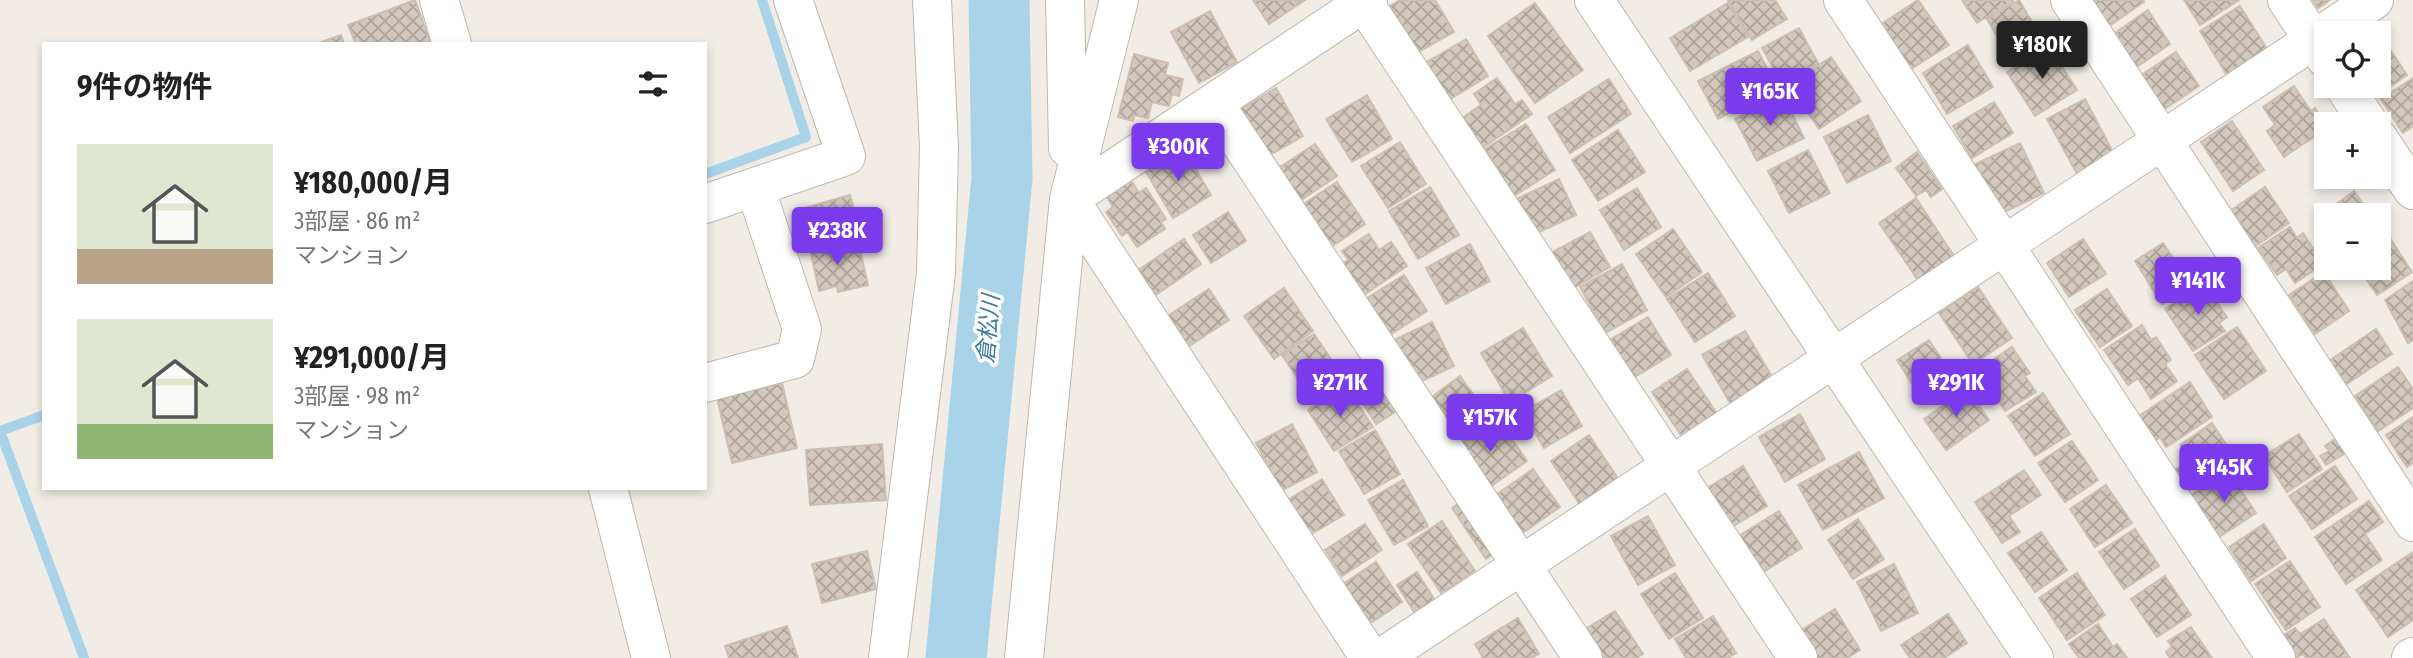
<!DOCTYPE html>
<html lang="ja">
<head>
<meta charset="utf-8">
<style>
  body { margin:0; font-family:"Fira Sans Condensed","Noto Sans JP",sans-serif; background:#f6f6f6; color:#222; height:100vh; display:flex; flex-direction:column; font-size:26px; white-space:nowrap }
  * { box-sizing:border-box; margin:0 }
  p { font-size:23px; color:#767676 }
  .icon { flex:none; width:38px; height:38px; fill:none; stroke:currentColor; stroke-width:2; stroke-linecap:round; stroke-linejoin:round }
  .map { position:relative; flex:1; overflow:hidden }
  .sheet { position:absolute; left:42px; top:42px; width:665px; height:448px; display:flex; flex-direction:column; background:#fff; border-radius:0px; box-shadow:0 4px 10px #0003 }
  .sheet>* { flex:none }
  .tools { position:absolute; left:2314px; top:21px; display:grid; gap:14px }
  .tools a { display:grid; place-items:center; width:77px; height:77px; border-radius:0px; background:#fff; box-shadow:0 4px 10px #0003; font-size:35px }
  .price { position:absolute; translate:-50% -60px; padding:0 16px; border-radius:7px; background:#7c3aed; color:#fff; font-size:23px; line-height:46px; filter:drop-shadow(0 2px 4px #0008) }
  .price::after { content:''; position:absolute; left:50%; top:42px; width:21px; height:16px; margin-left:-10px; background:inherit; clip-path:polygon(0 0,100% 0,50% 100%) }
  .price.selected { background:#222; color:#fff }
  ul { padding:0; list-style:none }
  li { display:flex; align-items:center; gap:21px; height:175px; padding:0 35px }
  li span { display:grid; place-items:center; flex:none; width:196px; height:140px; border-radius:0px; color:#555 }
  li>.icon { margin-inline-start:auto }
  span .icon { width:84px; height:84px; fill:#fffc; stroke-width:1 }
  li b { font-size:30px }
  h2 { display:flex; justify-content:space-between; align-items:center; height:84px; padding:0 35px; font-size:30px }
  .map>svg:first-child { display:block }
</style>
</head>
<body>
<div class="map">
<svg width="2413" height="658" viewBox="0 0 2413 658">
  <defs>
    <pattern id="building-cross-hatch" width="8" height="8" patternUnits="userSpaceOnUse" patternTransform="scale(1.75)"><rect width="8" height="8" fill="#d2c8bd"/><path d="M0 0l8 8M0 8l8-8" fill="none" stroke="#aca49a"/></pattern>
  </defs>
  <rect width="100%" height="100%" fill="#f1ede6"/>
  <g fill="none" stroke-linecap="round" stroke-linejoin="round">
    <path stroke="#a8d3e9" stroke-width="10" d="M705 174 806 137 762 0
      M44 415 0 431 84 658"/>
    <path stroke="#a8d3e9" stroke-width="61" d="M956 658 1002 178 999 0"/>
  </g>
  <path fill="url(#building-cross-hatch)" stroke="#ccbfb1" stroke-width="2" d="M415 0 431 44H356L348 25Z
    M1253 0H1305L1269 24Z
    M1400 0H1435L1454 32 1417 53 1390 6Z
    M1728 0H1775L1787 19 1752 40Z
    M1918 0 1949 45 1908 71 1878 26Z
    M1962 0H2013V1L1977 23Z
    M2019 0 2042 39 2010 58 1987 19Z
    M2091 0H2143L2144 2 2109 26Z
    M2184 0H2239L2200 25Z
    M2313 0H2330L2318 8Z
    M1535 3 1583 70 1535 103 1488 36Z
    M1728 3 1748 37 1690 71 1670 38Z
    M2240 6 2269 52 2228 77 2200 31Z
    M2148 10 2170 44 2135 68 2112 35Z
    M1210 11 1237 62 1199 83 1171 32Z
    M1799 28 1818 63 1782 83 1762 48Z
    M2377 30 2407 75 2374 98 2366 86H2378V33H2372Z
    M341 35 344 44H316Z
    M1466 39 1488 76 1447 101 1425 63Z
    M1968 45 1993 87 1947 114 1923 73Z
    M2049 46 2077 90 2035 116 2007 72Z
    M1758 51 1777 88 1718 119 1698 81Z
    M2176 52 2199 86 2163 110 2140 76Z
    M1134 54 1168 63 1165 75 1183 79 1179 96 1172 94 1169 106 1152 102 1148 118 1134 115 1133 121 1118 117Z
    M1831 57 1861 101 1819 129 1789 84Z
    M1497 78 1515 104 1522 100 1532 114 1482 148 1462 118 1481 105 1474 94Z
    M2413 78V126L2403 133 2381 99Z
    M1609 79 1631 114 1570 153 1548 117Z
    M2294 86 2311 111 2315 108 2326 129 2284 157 2267 131 2275 125 2263 107Z
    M1276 88 1303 136 1266 157 1239 110Z
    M1367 95 1392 139 1352 162 1326 119Z
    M1783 95 1804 138 1757 161 1735 119Z
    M2085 99 2114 154 2077 174 2047 119Z
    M1994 102 2013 133 1972 158 1953 126Z
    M1868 115 1891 161 1847 183 1824 137Z
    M2232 121 2264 170 2233 191 2201 142Z
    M1526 124 1555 170 1514 196 1485 149Z
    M1618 130 1645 172 1598 201 1572 160Z
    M1400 142 1426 184 1388 208 1361 166Z
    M2020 143 2044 193 1992 218 1967 168Z
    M1315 144 1337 176 1295 204 1274 171Z
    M1183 148 1211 195 1173 218 1145 170Z
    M1808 150 1830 193 1789 213 1768 171Z
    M1917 152 1942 189 1931 197 1926 190 1916 196 1896 168Z
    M1129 177 1139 193 1146 188 1166 219 1161 222 1165 229 1137 247 1127 232 1122 236 1106 212 1113 207 1104 193Z
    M1559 179 1576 215 1533 235 1516 199Z
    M1337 182 1365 224 1325 251 1296 209Z
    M1430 187 1459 235 1418 259 1389 211Z
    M2265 187 2289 223 2254 247 2230 211Z
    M1637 188 1661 227 1624 250 1600 210Z
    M2354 191 2371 215H2329L2326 212Z
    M850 195 859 227 807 242 798 210Z
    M1916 198 1954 256 1918 280 1879 223Z
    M1228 212 1246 241 1211 263 1193 235Z
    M2290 227 2297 238 2303 233 2323 264 2295 283 2286 269 2277 275 2258 248Z
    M1673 229 1702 272 1666 297 1636 254Z
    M1590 232 1610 267 1572 289 1551 253Z
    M2386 232 2412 272 2377 295 2359 268H2378V237Z
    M1369 234 1379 250 1391 242 1407 266 1358 299 1336 268 1348 260 1342 251Z
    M835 238 839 255 860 250 868 285 838 292 837 286 819 291 809 244Z
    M1184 239 1201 264 1151 298 1134 273Z
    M2083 239 2106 274 2069 297 2047 263Z
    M2163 243 2191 285 2162 304 2135 261Z
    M1470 244 1490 281 1446 304 1426 268Z
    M1622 264 1647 310 1605 333 1580 287Z
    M2324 272 2349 311 2315 334 2289 295Z
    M1708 273 1735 316 1695 342 1667 299Z
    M1404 275 1427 311 1382 340 1359 303Z
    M2413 281V340L2408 343 2385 300Z
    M2204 284 2227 317 2219 323 2225 331 2193 351 2165 309Z
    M1978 287 2012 338 1973 364 1939 313Z
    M1284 288 1313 331 1274 359 1244 316Z
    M1209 289 1229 320 1186 348 1166 317Z
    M2107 289 2132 326 2100 347 2075 310Z
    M1648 317 1671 355 1630 380 1606 342Z
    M1432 322 1454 366 1412 386 1390 342Z
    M2142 325 2151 340 2156 337 2171 360 2165 364 2177 381 2151 399 2138 378 2128 385 2104 350Z
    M2237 327 2266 371 2224 399 2195 355Z
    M1523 328 1552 376 1510 402 1481 353Z
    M2376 329 2392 354 2342 387 2326 363Z
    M1745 331 1774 380 1731 405 1702 355Z
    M1314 334 1343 377 1311 398 1282 355Z
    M1929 340 1952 375 1919 395 1897 360Z
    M2012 347 2030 373 2025 376 2036 392 2005 411 1978 370Z
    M1377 367 1403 407 1376 424 1350 383Z
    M2398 367 2413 389V408L2378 431 2355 396Z
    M1687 369 1718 415 1683 438 1652 392Z
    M1460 376 1486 412 1451 438 1425 402Z
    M2190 382 2212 417 2166 447 2160 437 2155 441 2139 416Z
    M782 383 797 448 732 463 717 398Z
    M1346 386 1373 427 1334 451 1308 410Z
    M1967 389 1989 420 1946 450 1924 419Z
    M1561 390 1582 426 1544 448 1523 412Z
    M2043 393 2070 434 2035 456 2008 416Z
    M1800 414 1825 459 1785 482 1759 437Z
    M1497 417 1527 461 1484 491 1454 447Z
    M2413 417V463L2407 467 2386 435Z
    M2212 423 2236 459 2189 490 2175 470 2190 460 2180 445Z
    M1292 424 1317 472 1281 491 1256 443Z
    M1375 430 1400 474 1364 494 1339 451Z
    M2299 434 2322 469 2287 492 2264 456Z
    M2342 434 2352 449 2326 465 2320 456 2329 451 2325 446Z
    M1589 435 1619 480 1580 505 1551 461Z
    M2072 441 2098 480 2065 502 2038 463Z
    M882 444 886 500 810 505 806 450Z
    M1859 452 1884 498 1823 530 1798 485Z
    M1743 466 1767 506 1725 531 1701 492Z
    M2335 466 2357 499 2312 529 2289 496Z
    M1533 469 1560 507 1514 539 1487 501Z
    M2024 470 2041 495 2009 516 2020 532 2002 543 1975 502Z
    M2228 471 2256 513 2219 537 2191 495Z
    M1322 479 1344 515 1308 536 1286 501Z
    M1403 480 1428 526 1394 545 1368 500Z
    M2106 485 2132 523 2095 547 2070 509Z
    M1463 500 1497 551 1486 559 1452 508Z
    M2369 501 2383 522 2365 534 2382 560 2346 584 2315 537Z
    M1779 511 1802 548 1757 576 1734 539Z
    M1648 516 1675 565 1638 585 1611 536Z
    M1858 519 1884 559 1853 579 1828 540Z
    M1442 521 1475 571 1441 593 1408 544Z
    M1365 524 1382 550 1342 576 1325 550Z
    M2264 524 2286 558 2251 581 2229 547Z
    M2135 529 2159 566 2124 589 2099 552Z
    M2041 532 2067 570 2035 592 2008 553Z
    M867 551 876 589 822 603 812 564Z
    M2413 552V620L2388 637 2356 590Z
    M2290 561 2320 607 2286 630 2255 584Z
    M1376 562 1402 602 1369 624 1343 584Z
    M1894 564 1918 613 1881 631 1857 582Z
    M1417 572 1436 602 1416 615 1397 585Z
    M1675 573 1703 618 1669 639 1641 594Z
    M2077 573 2105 615 2067 640 2039 598Z
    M2165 576 2191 615 2157 637 2131 599Z
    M1835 609 1860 650 1847 658H1817L1800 631Z
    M1615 611 1643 654 1636 658H1596L1580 632Z
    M1948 614 1967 643 1944 658H1910L1901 645Z
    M1713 616 1736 653 1728 658H1686L1675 639Z
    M1518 618 1539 654 1531 658H1483L1475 644Z
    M2324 619 2350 658H2306L2303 654 2295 658 2281 637 2295 628 2300 634Z
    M2098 624 2113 647 2117 644 2127 658H2079L2069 644Z
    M787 626 798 658H729L725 646Z
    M2191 627 2212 658H2170L2166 652 2172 647 2168 641Z"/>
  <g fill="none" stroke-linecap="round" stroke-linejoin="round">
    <defs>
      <path id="minor" d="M439 0 452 44
        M1065 0 1068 148
        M1119 0 1069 199 1370 658
        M1362 0 1798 658
        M1594 0 2034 658
        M1843 0 2276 658
        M2070 0 2413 522
        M2287 0 2326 59
        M2344 86 2369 124
        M1214 103 1583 658
        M2378 138 2413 190
        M705 204 846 156 793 0
        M705 383 795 359 802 329 755 187
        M608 488 651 658
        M888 658 936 273 939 147 932 0
        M1024 658 1069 199 1368 0
        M1381 658 2374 0
        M2411 658 2413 657"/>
    </defs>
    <use href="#minor" stroke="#bfb7ad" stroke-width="40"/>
    <use href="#minor" stroke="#fff" stroke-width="38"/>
  </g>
  <g text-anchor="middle" stroke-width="7" stroke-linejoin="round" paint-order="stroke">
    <g font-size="23" font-style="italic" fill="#387a9d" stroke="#fff">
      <text transform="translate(988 329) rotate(-85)" y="8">倉松川</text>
    </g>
  </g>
</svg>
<div class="tools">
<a><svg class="icon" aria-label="locate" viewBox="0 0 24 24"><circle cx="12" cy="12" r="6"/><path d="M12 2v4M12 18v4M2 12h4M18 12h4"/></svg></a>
<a>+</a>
<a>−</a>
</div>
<b class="price selected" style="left:2042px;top:81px">¥180K</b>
<b class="price" style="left:1770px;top:128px">¥165K</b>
<b class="price" style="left:1178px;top:183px">¥300K</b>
<b class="price" style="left:837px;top:267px">¥238K</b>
<b class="price" style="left:2198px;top:317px">¥141K</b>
<b class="price" style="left:1340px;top:419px">¥271K</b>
<b class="price" style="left:1956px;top:419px">¥291K</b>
<b class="price" style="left:1490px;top:454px">¥157K</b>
<b class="price" style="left:2224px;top:504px">¥145K</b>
<section class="sheet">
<h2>9件の物件<svg class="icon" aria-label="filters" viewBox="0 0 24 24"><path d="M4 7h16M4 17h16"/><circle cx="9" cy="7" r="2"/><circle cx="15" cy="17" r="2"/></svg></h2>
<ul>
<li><span style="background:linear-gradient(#dfe7d0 75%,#b9a48a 0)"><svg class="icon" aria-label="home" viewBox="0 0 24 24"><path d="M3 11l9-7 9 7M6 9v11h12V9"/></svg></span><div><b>¥180,000/月</b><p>3部屋 · 86 m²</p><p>マンション</p></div></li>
<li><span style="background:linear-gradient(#dfe7d0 75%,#8fb573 0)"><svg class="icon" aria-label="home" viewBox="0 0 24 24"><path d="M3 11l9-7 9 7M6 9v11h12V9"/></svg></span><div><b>¥291,000/月</b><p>3部屋 · 98 m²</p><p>マンション</p></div></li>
</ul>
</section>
</div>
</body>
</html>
